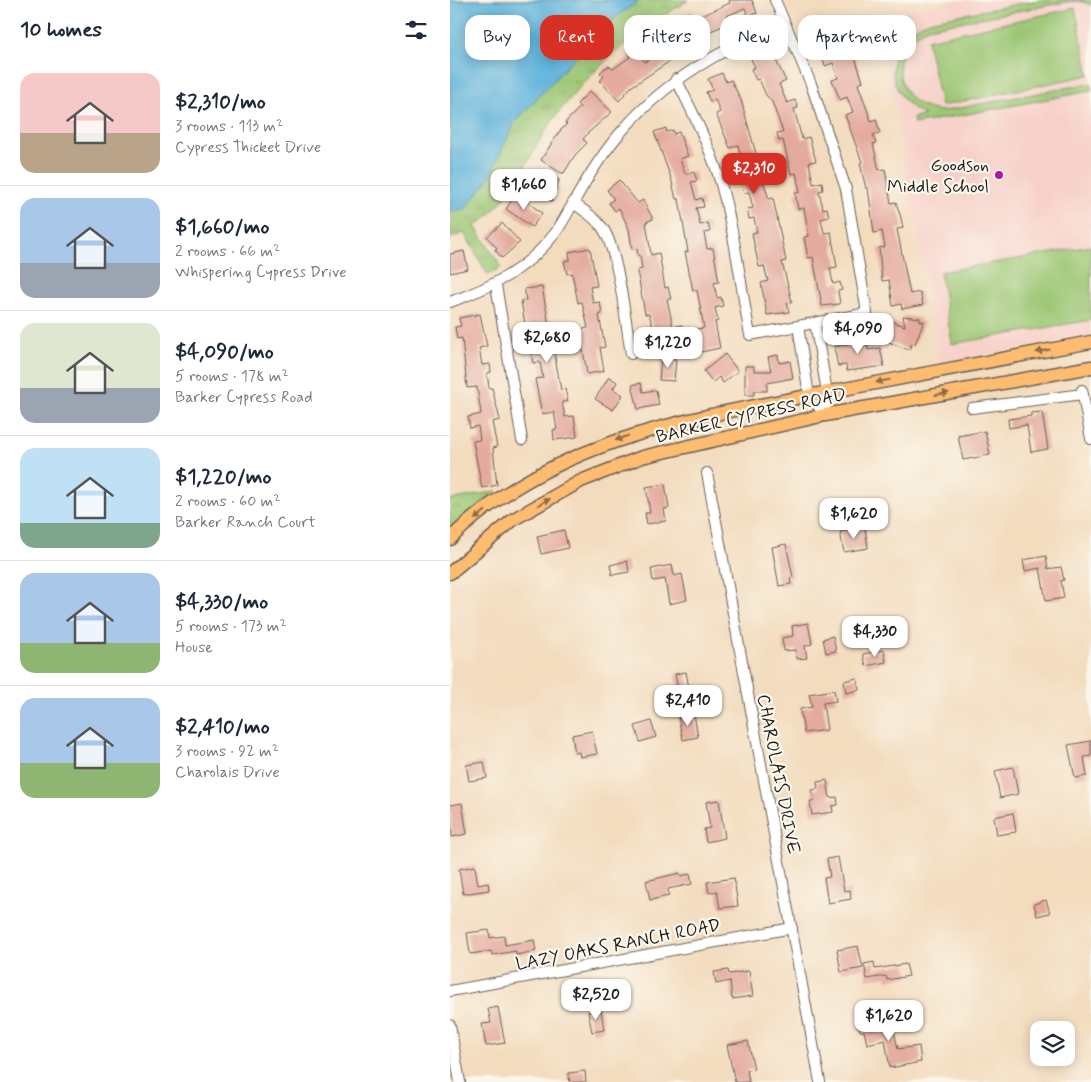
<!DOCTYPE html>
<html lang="en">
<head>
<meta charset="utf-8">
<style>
  body { margin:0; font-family:Mynerve,sans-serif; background:#f2f2f3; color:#1f2937; height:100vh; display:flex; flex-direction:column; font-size:19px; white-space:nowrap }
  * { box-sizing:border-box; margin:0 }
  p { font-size:16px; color:#747a83 }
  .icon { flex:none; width:28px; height:28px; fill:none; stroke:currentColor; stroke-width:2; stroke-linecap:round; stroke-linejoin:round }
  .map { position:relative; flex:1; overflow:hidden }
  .drawer { display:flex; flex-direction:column; background:#fff; width:450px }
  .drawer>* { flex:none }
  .top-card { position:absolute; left:15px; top:15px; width:475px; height:45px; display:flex; gap:10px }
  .controls { position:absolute; left:580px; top:1021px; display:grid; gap:10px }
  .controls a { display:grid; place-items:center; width:45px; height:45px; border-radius:10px; background:#fff; box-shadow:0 2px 12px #0003; font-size:25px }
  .price { position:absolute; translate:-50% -42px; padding:0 11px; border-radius:10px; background:#fff; color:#222; font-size:16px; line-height:32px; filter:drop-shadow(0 1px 2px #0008) }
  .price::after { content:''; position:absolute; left:50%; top:30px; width:15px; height:11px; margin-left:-8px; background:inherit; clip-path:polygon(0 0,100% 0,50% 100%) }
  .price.current { background:#d93025; color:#fff }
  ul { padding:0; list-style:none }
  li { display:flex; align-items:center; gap:15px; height:125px; padding:0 20px }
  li+li { border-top:1px solid #e0e1e3 }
  li span { display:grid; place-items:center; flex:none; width:140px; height:100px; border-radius:15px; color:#555 }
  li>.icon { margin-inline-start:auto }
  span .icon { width:60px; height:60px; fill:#fffc; stroke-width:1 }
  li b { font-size:21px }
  h2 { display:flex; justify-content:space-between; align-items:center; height:60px; padding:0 20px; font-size:21px }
  .chip { padding:0 18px; border-radius:15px; background:#fff; box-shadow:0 2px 12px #0003; font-size:18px; line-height:45px }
  .chip.current { background:#d93025; color:#fff }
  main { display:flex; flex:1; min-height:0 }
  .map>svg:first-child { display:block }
</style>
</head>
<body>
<main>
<section class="drawer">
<h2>10 homes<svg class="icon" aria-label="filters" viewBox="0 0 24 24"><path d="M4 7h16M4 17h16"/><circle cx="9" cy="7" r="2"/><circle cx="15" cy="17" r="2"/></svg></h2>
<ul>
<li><span style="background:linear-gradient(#f6c9c9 60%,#b9a48a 0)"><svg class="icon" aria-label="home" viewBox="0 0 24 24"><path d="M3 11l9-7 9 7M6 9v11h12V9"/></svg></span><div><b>$2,310/mo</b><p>3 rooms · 113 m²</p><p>Cypress Thicket Drive</p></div></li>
<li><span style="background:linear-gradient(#a9c7e8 65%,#9aa5b1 0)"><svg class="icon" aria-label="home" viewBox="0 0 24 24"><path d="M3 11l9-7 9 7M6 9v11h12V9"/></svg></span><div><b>$1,660/mo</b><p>2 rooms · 66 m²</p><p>Whispering Cypress Drive</p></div></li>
<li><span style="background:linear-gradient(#dfe7d0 65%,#9aa5b1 0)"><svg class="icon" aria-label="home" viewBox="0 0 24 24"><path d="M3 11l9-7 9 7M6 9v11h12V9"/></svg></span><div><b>$4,090/mo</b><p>5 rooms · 178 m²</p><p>Barker Cypress Road</p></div></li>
<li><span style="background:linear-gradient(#bfe0f5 75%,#7fa58c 0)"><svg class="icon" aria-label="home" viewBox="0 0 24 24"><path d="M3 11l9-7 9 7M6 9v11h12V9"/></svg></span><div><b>$1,220/mo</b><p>2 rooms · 60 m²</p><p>Barker Ranch Court</p></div></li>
<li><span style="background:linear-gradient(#a9c7e8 70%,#8fb573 0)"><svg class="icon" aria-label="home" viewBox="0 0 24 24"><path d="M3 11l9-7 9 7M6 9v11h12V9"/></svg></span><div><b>$4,330/mo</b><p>5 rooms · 173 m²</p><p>House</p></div></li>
<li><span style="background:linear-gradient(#a9c7e8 65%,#8fb573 0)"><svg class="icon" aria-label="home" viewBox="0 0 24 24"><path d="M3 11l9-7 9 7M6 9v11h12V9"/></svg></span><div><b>$2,410/mo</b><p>3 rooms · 92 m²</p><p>Charolais Drive</p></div></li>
</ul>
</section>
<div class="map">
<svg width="641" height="1082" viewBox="0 0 641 1082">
  <defs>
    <pattern id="grass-tufts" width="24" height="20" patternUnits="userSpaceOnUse" patternTransform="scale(1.25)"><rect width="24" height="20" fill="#9bc673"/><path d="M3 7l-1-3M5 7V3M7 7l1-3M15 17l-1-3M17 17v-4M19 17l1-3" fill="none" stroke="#85aa63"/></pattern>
  </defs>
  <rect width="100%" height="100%" fill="#fbf7ec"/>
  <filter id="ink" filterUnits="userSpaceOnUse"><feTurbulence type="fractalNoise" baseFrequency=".02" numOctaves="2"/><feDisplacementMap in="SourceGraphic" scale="10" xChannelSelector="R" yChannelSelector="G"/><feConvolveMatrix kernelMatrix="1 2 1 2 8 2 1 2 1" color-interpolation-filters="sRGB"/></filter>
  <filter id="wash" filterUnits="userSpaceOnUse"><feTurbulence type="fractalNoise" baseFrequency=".0096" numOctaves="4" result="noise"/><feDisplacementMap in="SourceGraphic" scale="20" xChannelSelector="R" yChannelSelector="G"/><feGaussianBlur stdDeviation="1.12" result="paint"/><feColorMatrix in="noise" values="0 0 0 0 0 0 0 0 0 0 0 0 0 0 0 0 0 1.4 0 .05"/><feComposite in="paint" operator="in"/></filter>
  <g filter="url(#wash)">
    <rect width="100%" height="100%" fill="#f3dcbe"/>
    <path fill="#f7d1c9" d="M510 0H641V335L490 364 429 16Z"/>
    <path fill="url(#grass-tufts)" stroke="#5c7148" d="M0 0H239C185 31 140 70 103 120 77 156 63 201 25 226L51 267 38 275 14 233 0 238Z
      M47 491 0 527V500Z"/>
    <path fill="#9bc673" stroke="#5c7148" d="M589 0H641V5L630 1 616 2 478 28C433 49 444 108 493 111L641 83V91L464 124 463 118 475 115C428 94 434 33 483 20Z
      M625 8 639 75 491 106 477 40Z
      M641 246V320L502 344 490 272Z"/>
    <path fill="#5fb3db" stroke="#3e687c" d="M0 0H190L155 25 65 122 38 180 15 209 0 213Z"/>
    <g id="blocks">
      <path fill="#e4aa9e" d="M279 0H302L307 13 298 16 295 8 277 16 280 23 251 35 253 39 245 43 242 37 223 45 229 55 181 87 169 101 150 81 154 76 150 73 154 69 159 66 163 69 180 57 177 53 185 48 195 62 206 55 200 44 225 25 222 20 240 12 244 19 280 3Z
        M395 48 397 53 403 51 413 82 408 84 421 121 426 119 430 133 423 135 426 143 423 144 429 170 435 169 441 203 446 202 451 218 453 228 447 229 460 294 470 292 473 305 452 309 451 304 443 306 439 280 432 281 429 248 435 247 432 231 424 233 418 188 416 189 410 163 412 162 395 115 403 112 397 97 390 100 382 80 388 78 383 63 375 66 372 57Z
        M321 50 336 81 329 84 337 103 345 100 348 108 344 109 352 139 359 137 366 161 359 162 363 184 372 182 373 190 369 191 373 209 377 208 379 217 371 219 374 233 381 232 387 267 380 268 383 284 390 282 392 290 388 291 390 304 372 306 363 257 358 258 354 237 359 236 354 208 348 209 345 193 350 192 346 173 341 174 333 140 329 141 327 133 333 132 322 102 316 95 309 79 306 80 301 69 305 67 301 59Z
        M272 73 276 82 281 80 291 100 310 168 316 167 318 178 313 180 319 199 323 198 336 261 332 262 342 302 337 303 339 312 317 315 311 283 318 281 314 266 309 267 304 244 302 233 307 232 304 218 299 219 297 209 303 208 299 192 294 193 284 160 291 159 288 145 280 148 266 114 270 112 265 99 260 102 256 92 263 90 258 79Z
        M140 91 162 112 138 133 133 139 137 143 125 155 114 173H111L91 160 109 132 117 124 115 123 130 107 127 104Z
        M216 128 217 132 223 130 224 134 229 132 238 156 230 159 235 174 244 172 247 181 241 182 246 200 252 198 254 207 246 208 250 225 258 223 260 232 254 233 257 249 263 248 269 282 264 283 267 298 271 297 273 306 265 308 268 321 265 322 270 348 251 352 246 329 254 328 247 290 243 291 238 266 235 252H238L229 199H226L221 178 204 132Z
        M87 173 109 180 102 201 80 194Z
        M169 180 188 203 193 200 203 219 196 222 201 255 209 253 215 288 218 287 221 299H217L223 327 232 325 234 338 229 339 231 347 210 350 199 314H195L187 270 192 269 190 255 188 256 187 248 182 249 179 229 169 208 165 211 159 203 164 199 157 190Z
        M66 194 92 213 82 227 56 209Z
        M52 223 70 242 52 258 45 250 47 248 37 237Z
        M140 248 147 286 140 287 143 303 150 302 152 314 149 315 155 347 150 348 154 371 137 374 133 350 128 351 124 330 138 328 132 302 128 303 122 273 117 274 114 261 120 260 119 252Z
        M14 251 18 269 0 273V254Z
        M92 287 111 390 115 389 118 401 112 402 115 417 124 416 127 437 104 440 103 430 107 429 104 412 92 414 85 379 93 378 90 362 83 363 81 352H85L79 323 75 324 71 301 76 300 74 289Z
        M30 314 37 346 29 348 32 365 40 364 41 372 37 373 39 388H42L50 420 42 422 47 447 43 448 47 485 32 488 23 441 30 440 28 426 20 428 18 417 31 414 27 387 17 388 12 338 7 339 5 327 11 326 9 318Z
        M453 316 470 318V322L474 321 465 344 462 343 459 350 436 341 443 322 455 326Z
        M403 329 405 345 417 343 418 350 430 348 434 366 397 371 396 365 388 366 384 347 398 344 396 330Z
        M275 354 288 371 273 383 269 377 263 382 254 371Z
        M328 355 329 363 340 361 343 378 317 383V391H304V395H295V366H304V371H321L318 357Z
        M211 358 226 359 224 381 209 380Z
        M159 377 167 382 163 389 173 395 163 410 145 399Z
        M191 383 193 392 206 390 209 405 188 409 182 385Z
        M592 412 598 449 581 452 577 425 559 428 558 419 581 416V413Z
        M535 431 540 455 513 460 508 436Z
        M215 484 219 508 214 509 216 521 197 524 195 513H200L196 487Z
        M415 528 418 548 394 552 390 532Z
        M114 530 118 548 91 554 87 536Z
        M336 544 343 577 340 578 341 584 329 586 322 547Z
        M596 556 598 569 611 567 614 580 611 581 614 598 596 601 590 568 575 571 573 560Z
        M177 561 179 572 162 575 160 565Z
        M222 565 224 576 232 574 237 600 219 604 215 579 203 581 201 569Z
        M358 623 362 644 355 646 357 658 347 659 346 650 334 651 332 638 343 636 342 626Z
        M383 636 386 651 376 653 373 639Z
        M434 650 436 662 416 666 413 654Z
        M236 672 239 688 228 690 225 674Z
        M407 678 409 690 396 693 394 681Z
        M384 690 386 701 373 703 377 730 354 733 350 709 362 707 359 694Z
        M244 714 248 737 233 740 228 717Z
        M201 721 206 737 190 742 185 726Z
        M142 731 147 754 130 757 129 752 125 753 122 735Z
        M641 741V756L634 757 637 776 625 778 618 745Z
        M34 762 37 778 19 781 16 765Z
        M563 767 568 794 550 798 545 771Z
        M377 780 380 798 387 797 388 805 382 806 383 812 362 815 360 801H364L362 790 368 789 367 782Z
        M269 800 275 838 256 842 254 829 260 828 256 802Z
        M12 803 17 834 2 837 0 805Z
        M563 813 566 832 547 835 544 817Z
        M388 857 394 891 400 890 401 899 378 903 374 878 380 877 377 859Z
        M25 866 28 885 38 883 39 890 13 894 9 869Z
        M230 873V876L240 874 242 884 218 889 219 896 200 900 196 881Z
        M284 878 288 906 270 908 267 891 259 893 257 882Z
        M596 900 600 913 587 916 584 904Z
        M39 930 40 938 54 936 55 945 84 940 86 951 66 955V951L42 955 41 951 20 954 17 933Z
        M408 946 413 968 391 972 387 950Z
        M424 962 425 969 456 964 459 976 437 980 436 976 417 979 414 964Z
        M278 970 279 974 299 971 303 996 282 999 280 981 266 984 264 972Z
        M48 1007 55 1043 36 1046 32 1024 41 1023 38 1009Z
        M151 1009 154 1030 142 1032 138 1012Z
        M441 1016 448 1049 469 1046 471 1062 440 1068 435 1040 417 1044 414 1031H410L408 1022Z
        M298 1041 304 1069 297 1070 299 1082H285L277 1045Z
        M135 1071 136 1082H120L118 1073Z"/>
    </g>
  </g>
  <g filter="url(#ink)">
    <use href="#blocks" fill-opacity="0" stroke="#675f55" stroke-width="1"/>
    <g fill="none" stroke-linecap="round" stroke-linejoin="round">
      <defs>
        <path id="minor" d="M226 79C242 110 257 141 268 174 284 226 290 281 300 335L417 313 396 189 361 84 325 0
          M123 203C134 210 144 217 152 227 168 248 176 325 181 354
          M46 285 72 440
          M0 302C42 287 78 269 106 232 113 222 119 210 125 200 139 175 153 152 172 131 217 79 272 49 334 23
          M365 323 377 392 375 415
          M348 326 359 395 375 415
          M632 390 641 439
          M522 408 633 394
          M257 473 370 1082
          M0 991 342 928
          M0 1025 10 1082"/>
        <path id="major" d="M0 539C103 437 253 416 389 390 473 374 557 358 641 342
          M0 573 64 519 131 481 192 457 375 415 641 367"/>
      </defs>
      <use href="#minor" stroke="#675f55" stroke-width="12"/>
      <use href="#major" stroke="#675f55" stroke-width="15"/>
      <use href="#minor" stroke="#fff" stroke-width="10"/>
      <use href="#major" stroke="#febc70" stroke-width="12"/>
    </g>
    <defs><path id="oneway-solid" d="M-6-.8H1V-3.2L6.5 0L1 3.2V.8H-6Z" transform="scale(1.25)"/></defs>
    <g fill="#8d6c46">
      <use href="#oneway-solid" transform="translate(593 351) rotate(169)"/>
      <use href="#oneway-solid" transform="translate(433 381) rotate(169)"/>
      <use href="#oneway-solid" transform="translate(492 394) rotate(-10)"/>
      <use href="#oneway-solid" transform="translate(172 438) rotate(160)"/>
      <use href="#oneway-solid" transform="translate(94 502) rotate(-30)"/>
      <use href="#oneway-solid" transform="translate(30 515) rotate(142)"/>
    </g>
  </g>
  <circle fill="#b5179e" stroke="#fbf7ec" stroke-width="2" cx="549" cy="175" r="5"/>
  <g text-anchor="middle" stroke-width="4.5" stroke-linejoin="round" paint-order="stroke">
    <g font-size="18" fill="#1c1c1c" stroke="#fbf7ec" text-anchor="end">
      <text x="539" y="171">Goodson<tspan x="539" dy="21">Middle School</tspan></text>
    </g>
    <g font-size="18" fill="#1c1c1c" stroke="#fbf7ec">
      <text transform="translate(301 415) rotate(-13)" y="6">BARKER CYPRESS ROAD</text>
      <text transform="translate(329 774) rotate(79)" y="6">CHAROLAIS DRIVE</text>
      <text transform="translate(168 944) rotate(-11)" y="6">LAZY OAKS RANCH ROAD</text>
    </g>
  </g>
</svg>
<div class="controls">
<a><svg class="icon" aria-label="layers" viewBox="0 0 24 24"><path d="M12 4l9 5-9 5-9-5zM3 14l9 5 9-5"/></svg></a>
</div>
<b class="price current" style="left:304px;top:195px">$2,310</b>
<b class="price" style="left:74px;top:211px">$1,660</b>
<b class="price" style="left:408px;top:355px">$4,090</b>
<b class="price" style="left:97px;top:364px">$2,680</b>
<b class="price" style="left:218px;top:369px">$1,220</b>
<b class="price" style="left:404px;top:540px">$1,620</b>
<b class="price" style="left:425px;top:658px">$4,330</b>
<b class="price" style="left:238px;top:727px">$2,410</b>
<b class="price" style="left:146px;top:1021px">$2,520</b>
<b class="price" style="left:439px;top:1042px">$1,620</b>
<div class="top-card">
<a class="chip">Buy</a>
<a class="chip current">Rent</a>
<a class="chip">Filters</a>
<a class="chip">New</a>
<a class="chip">Apartment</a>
</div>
</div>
</main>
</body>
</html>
